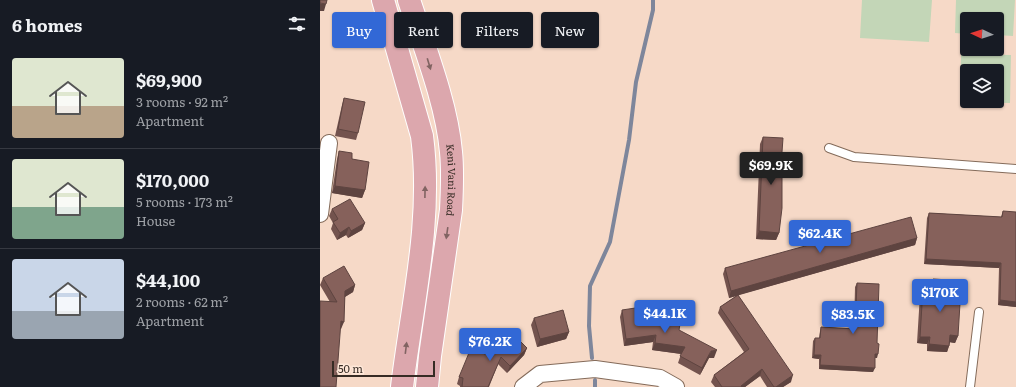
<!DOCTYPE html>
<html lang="en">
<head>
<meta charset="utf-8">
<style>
  body { margin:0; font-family:Literata,serif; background:#20242c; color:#f1f3f6; height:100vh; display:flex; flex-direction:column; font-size:15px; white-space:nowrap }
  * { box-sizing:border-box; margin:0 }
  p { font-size:13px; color:#9ea1a6 }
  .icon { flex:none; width:22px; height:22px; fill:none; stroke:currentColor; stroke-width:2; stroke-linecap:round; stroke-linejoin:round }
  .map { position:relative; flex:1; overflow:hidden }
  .sheet { display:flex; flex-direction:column; background:#171b24; width:320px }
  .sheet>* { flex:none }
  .banner { position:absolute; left:12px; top:12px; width:380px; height:36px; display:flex; gap:8px }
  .needle { width:26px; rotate:274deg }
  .tools { position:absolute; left:640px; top:12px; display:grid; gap:8px }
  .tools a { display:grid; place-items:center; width:44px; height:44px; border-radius:4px; background:#171b24; box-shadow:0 1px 3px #0004; font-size:20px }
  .scale { position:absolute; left:12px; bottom:10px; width:103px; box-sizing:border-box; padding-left:4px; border:2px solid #362b24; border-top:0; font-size:11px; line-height:14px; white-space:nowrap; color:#362b24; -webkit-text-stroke:3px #ffe8d9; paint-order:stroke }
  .price { position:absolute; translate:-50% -34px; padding:0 9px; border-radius:4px; background:#3268d6; color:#fff; font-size:13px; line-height:26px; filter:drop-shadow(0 1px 2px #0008) }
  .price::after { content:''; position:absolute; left:50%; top:24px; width:12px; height:9px; margin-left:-6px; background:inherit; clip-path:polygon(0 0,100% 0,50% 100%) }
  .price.on { background:#222; color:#fff }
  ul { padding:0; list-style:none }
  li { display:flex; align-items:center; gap:12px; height:100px; padding:0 12px }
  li+li { border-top:1px solid #363941 }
  li span { display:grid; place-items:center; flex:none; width:112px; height:80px; border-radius:4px; color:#555 }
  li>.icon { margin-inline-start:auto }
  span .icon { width:48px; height:48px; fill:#fffc; stroke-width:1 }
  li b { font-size:17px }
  h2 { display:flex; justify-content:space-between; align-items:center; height:48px; padding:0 12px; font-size:17px }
  .pill { padding:0 14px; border-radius:4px; background:#171b24; box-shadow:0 1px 3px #0004; font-size:14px; line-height:36px }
  .pill.on { background:#3268d6; color:#fff }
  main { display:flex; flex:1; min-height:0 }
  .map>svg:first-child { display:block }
</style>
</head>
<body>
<main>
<section class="sheet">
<h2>6 homes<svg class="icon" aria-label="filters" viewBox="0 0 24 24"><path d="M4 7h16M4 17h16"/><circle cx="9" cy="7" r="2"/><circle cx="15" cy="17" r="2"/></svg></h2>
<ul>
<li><span style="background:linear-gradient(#dfe7d0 60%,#b9a48a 0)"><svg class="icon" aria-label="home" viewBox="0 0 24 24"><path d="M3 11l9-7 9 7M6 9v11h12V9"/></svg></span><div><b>$69,900</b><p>3 rooms · 92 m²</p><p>Apartment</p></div></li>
<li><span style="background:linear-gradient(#dfe7d0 60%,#7fa58c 0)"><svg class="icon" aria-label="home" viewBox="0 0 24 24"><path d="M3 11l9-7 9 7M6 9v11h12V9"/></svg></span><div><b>$170,000</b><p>5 rooms · 173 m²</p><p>House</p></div></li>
<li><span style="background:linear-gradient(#c9d6e8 65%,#9aa5b1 0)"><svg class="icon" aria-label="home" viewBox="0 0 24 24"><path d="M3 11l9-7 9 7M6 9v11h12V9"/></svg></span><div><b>$44,100</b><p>2 rooms · 62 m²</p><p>Apartment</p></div></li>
</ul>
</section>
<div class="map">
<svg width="696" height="387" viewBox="0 0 696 387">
  <rect width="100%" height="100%" fill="#f6d9c7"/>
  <path fill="#c3d6b7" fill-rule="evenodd" d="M542 0H612L609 42 540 38Z
    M636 0H695L693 36 677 35V19H647V34L635 33Z
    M641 54 691 55 690 103 640 102ZM647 71H677V101H647Z"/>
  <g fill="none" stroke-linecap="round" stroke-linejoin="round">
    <path stroke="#7e869b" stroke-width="4" d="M272 358 269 326 270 286 290 242 309 140 316 82 333 10V0
      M275 380V387"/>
    <defs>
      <path id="service" d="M509 148 534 157 696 169
        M650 387 659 312"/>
      <path id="minor" d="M0 214 9 143
        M203 387 220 374 275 369 340 378 356 387"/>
      <g id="primary">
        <path d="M63 0 102 136C113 220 92 304 82 387"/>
        <path id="s1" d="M89 0C104 46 127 104 131 152 133 171 132 191 131 210L110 356 107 387"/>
      </g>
    </defs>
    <use href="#service" stroke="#846b5a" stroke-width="10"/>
    <use href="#minor" stroke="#846b5a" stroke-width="18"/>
    <use href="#primary" stroke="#fff" stroke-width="24"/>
    <use href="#service" stroke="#fff" stroke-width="8"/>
    <use href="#minor" stroke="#fff" stroke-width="16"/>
    <use href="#primary" stroke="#dca7ad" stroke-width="22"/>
  </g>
  <path fill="#73534e" d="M24 98 38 133 36 140 15 136 22 105Z
    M443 137 461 166 459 233 456 240 436 239 440 144Z
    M19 151 32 159 45 190 42 198 12 193 17 159Z
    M12 209 45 223 42 230 28 238 26 235 17 240 11 229 13 223 9 216Z
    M683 211 696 307 678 305 679 268 604 264 607 218 609 213 681 217Z
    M597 238 595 245 418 295 471 382 463 387H447L440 376 425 387H395L391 382 394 375 424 352 398 313 400 307 416 296 409 298 403 274 405 268Z
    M3 278 35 285 33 292 25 297 21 329H20L10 302 0 285Z
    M613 279 628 286 638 336 635 343 630 342 629 346 627 352 607 351V344L597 343 600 294 603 288H611V286Z
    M537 283 557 358H555L553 372 499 369V359L492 358 493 341 495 338H499L500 331 501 327 534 329 535 287Z
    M302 310 323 312 359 330 394 358H389L380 375 358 363 361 354 332 350 333 342 304 346 300 317Z
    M214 318 249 332 246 339 217 347 211 325Z
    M191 332 207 348 204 355 187 373 178 364 169 387H140V386L137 384 139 377 167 355Z"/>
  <path fill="#5e4440" d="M0 3 6 4 4 11H0Z
    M15 186 45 190 42 198 12 193Z
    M45 223 42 230 28 238 31 231Z
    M29 227 26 235 17 240 20 233Z
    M439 231 459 233 456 240 436 239Z
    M597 238 595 245 409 298 411 291Z
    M606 259 681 263 679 268 604 264Z
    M35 285 33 292 23 298 25 291Z
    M680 300 696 302V307L678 305Z
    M21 321 24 322 21 329H18Z
    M249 332 246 339 217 347 220 339Z
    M336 335 333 342 304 346 306 339Z
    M630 335 638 336 635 343 628 342Z
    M600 337H610L607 344 597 343Z
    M335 343 365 347 362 354 332 350Z
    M609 344 629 346 627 352 607 351Z
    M207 348 204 355 187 373 190 366Z
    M397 350 394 358H389L380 375 382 368 391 351Z
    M555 354H558L557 358 554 357Z
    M494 355H501L499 359 492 358Z
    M500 365 555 368 553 372 499 369Z
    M442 369 440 376 425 387H420L421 386Z
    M473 375 471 382 463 387H456Z"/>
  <path fill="#86615b" stroke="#5e4440" d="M0 0H7L6 4 0 3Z
    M24 98 45 102 38 133 18 129Z
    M443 137 463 138 461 166H462V208L459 233 439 231Z
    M19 151 32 153V159L49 162 45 190 15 186Z
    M30 199 45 223 31 231 29 227 20 233 13 222 18 219 12 209Z
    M683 211 696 212V302L680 300 681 263 606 259 609 213 682 217Z
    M591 217 597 238 411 291 405 268Z
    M24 266 35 285 25 291 24 322 21 321 16 387H0V301L17 302 3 278Z
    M613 279 629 280 628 286 641 287 638 336 630 335 629 346 609 344 610 337H600L603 288H613Z
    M537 283 559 284 557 343 559 344 558 354H555V368L500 365 501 355H494L495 338H500L501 327 535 329Z
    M418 295 473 375 456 387H454L442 369 421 386 422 387H402L394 375 429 349 400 307Z
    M322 307 323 312 361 318 359 330 397 350 391 351 382 368 360 356 365 347 335 343 336 335 306 339 302 310Z
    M243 310 249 332 220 339 214 318Z
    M192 330 191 332 207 348 190 366 181 357 168 387H142L143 378 139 377 151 348 167 355Z"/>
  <defs><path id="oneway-solid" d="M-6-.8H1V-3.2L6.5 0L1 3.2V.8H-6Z"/></defs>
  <g fill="#816362">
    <use href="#oneway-solid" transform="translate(109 64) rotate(73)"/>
    <use href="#oneway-solid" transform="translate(105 192) rotate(-89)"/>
    <use href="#oneway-solid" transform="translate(127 233) rotate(98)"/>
    <use href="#oneway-solid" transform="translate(86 348) rotate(-83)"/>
  </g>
  <g text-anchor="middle" stroke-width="4" stroke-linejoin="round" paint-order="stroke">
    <g font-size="10" fill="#362b24" stroke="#ffe8d9">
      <text dy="4" stroke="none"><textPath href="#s1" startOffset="186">Keni Vani Road</textPath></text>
    </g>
  </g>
</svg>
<div class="tools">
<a><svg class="needle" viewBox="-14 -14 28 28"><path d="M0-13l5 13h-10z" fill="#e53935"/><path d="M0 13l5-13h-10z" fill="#9ea1a6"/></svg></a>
<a><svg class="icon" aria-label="layers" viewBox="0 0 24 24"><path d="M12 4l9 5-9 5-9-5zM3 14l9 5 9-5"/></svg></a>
</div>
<div class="scale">50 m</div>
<b class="price on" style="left:451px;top:186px">$69.9K</b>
<b class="price" style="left:500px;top:254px">$62.4K</b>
<b class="price" style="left:620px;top:313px">$170K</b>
<b class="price" style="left:345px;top:334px">$44.1K</b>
<b class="price" style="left:533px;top:335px">$83.5K</b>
<b class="price" style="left:170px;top:362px">$76.2K</b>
<div class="banner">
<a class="pill on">Buy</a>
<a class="pill">Rent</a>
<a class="pill">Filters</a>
<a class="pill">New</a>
</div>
</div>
</main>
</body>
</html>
